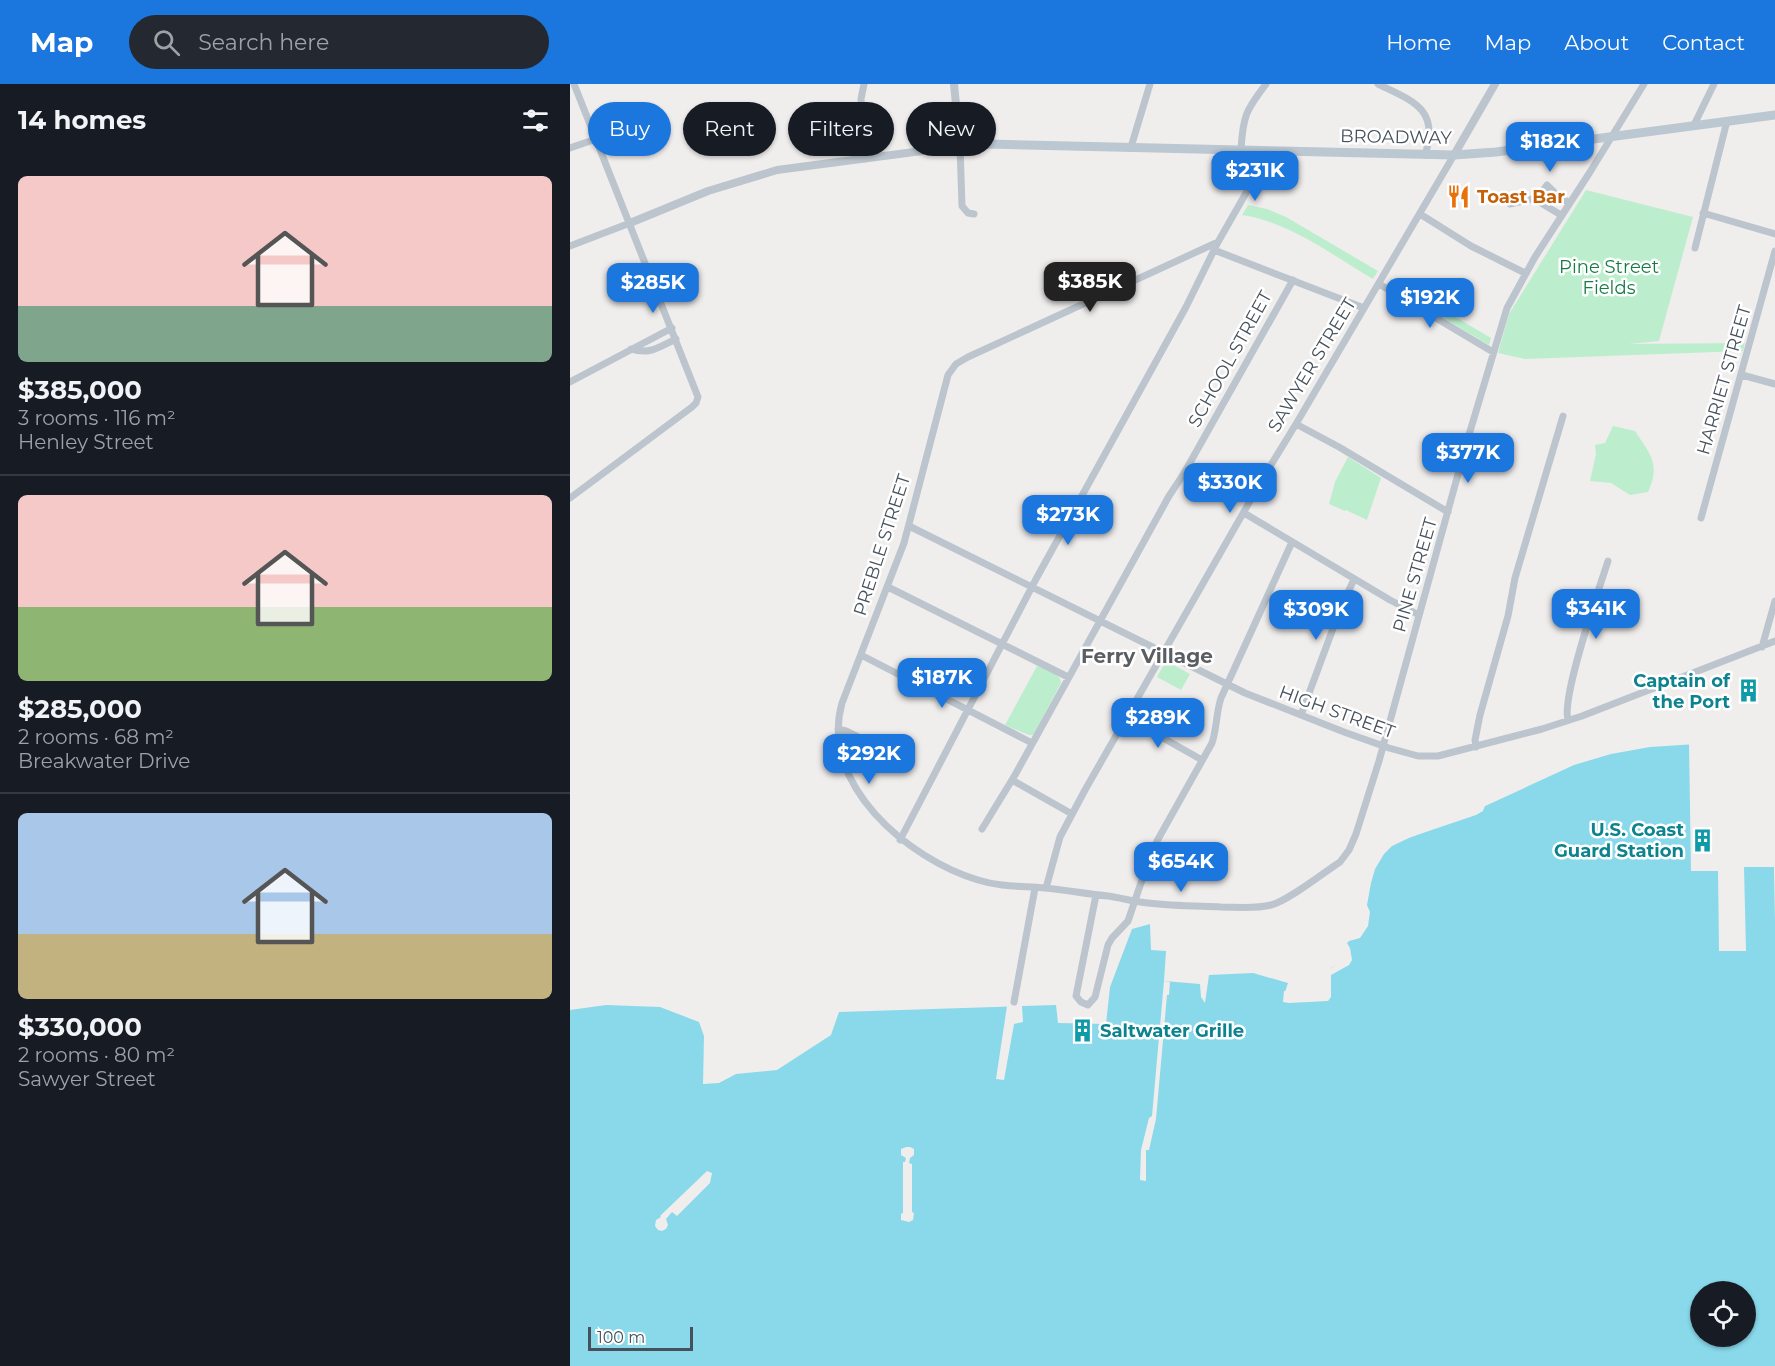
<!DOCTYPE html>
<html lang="en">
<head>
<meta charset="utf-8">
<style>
  body { margin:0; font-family:Montserrat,sans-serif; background:#242831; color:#f1f3f6; height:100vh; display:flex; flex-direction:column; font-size:22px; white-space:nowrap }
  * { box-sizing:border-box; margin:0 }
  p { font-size:20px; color:#9ea1a6 }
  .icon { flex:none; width:33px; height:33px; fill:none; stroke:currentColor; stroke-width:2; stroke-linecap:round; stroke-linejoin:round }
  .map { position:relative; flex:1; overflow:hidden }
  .panel { display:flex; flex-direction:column; background:#171b24; width:570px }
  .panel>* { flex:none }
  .top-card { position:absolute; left:18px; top:18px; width:570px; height:54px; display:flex; gap:12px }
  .controls { position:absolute; left:1120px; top:1197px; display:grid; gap:12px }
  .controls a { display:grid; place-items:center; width:66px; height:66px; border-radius:50%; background:#171b24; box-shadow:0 2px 4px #0004; font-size:30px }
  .scale { position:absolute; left:18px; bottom:15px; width:105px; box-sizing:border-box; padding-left:6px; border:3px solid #46515b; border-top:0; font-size:16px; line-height:21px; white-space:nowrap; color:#46515b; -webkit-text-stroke:4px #fff; paint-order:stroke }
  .price { position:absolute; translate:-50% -51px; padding:0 14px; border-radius:12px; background:#1b76dd; color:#fff; font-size:20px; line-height:39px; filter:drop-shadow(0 2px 3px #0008) }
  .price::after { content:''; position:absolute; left:50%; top:36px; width:18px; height:14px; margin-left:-9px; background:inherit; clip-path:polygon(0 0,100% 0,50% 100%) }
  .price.selected { background:#222; color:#fff }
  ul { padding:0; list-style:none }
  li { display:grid; align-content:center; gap:12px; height:318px; padding:0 18px }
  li+li { border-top:2px solid #363941 }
  li span { display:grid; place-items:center; height:186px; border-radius:9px; color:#555 }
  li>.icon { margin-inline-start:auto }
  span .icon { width:108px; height:108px; fill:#fffc; stroke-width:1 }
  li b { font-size:26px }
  h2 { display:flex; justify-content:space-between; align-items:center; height:72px; padding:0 18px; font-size:26px }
  .pill { padding:0 21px; border-radius:27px; background:#171b24; box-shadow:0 2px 4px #0004; font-size:21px; line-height:54px }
  .pill.selected { background:#1b76dd; color:#fff }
  header { display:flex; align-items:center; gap:36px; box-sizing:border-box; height:84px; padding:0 30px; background:#1b76dd; color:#fff }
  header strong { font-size:28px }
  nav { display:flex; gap:33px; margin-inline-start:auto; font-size:21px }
  .search { width:420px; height:54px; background:#242831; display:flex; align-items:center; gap:15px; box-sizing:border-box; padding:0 21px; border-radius:33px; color:#9ea1a6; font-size:22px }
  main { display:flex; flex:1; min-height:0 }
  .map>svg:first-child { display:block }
</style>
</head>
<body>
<header>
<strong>Map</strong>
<div class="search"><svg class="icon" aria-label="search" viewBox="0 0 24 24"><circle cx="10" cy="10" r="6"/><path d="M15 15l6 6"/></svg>Search here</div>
<nav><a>Home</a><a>Map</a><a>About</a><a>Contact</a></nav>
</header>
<main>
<section class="panel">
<h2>14 homes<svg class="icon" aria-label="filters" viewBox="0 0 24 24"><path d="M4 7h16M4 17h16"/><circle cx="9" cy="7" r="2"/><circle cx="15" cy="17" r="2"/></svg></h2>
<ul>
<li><span style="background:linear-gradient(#f6c9c9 70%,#7fa58c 0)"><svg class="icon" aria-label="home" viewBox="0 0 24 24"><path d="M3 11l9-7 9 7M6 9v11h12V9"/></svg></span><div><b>$385,000</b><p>3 rooms · 116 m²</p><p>Henley Street</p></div></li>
<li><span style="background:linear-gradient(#f6c9c9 60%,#8fb573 0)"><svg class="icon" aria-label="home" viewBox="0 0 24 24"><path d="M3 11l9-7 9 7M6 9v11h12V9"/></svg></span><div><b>$285,000</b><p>2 rooms · 68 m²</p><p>Breakwater Drive</p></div></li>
<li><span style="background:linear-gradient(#a9c7e8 65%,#c2b280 0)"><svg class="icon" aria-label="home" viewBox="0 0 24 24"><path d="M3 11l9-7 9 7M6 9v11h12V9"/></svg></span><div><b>$330,000</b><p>2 rooms · 80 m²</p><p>Sawyer Street</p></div></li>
</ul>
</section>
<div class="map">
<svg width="1205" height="1282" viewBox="0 0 1205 1282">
  <rect width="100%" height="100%" fill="#f0eded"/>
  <path fill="#bceecd" d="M1016 106 1123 133 1089 257 1059 260 1175 259 1173 267 955 275 928 269 939 230Z
    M678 121 697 125 716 133 808 187 803 195C764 172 717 137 672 131Z
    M821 195 921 254 919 261 818 201Z
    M1043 342 1065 347C1080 370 1091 380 1078 408L1060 411 1041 399 1020 397 1026 370 1025 361 1035 359Z
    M778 373 811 394 797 436 776 426 775 427 759 420 765 398Z
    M596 577 620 590 611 606 587 593Z
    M467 582C476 585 490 588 491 599L465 648 463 651H459L435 641Z"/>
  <path fill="#89d9eb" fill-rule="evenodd" d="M1205 655V1282H0V926L36 921 90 923 129 938 134 952 133 1000 149 999 166 990 207 986 261 951 269 928 486 921 488 939 536 940 540 903 562 845 580 840 581 866 596 867 594 897 630 900 631 913 635 919 639 891 683 889 718 899 715 908V915L757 913 761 884 773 876 777 871 774 862 790 845 805 779 819 761 874 741 1004 681 1041 670 1080 663ZM1131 1208H1176V1252H1131Z"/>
  <path fill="#f0eded" d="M1205 654V839L1204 783H1174L1176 867H1149L1148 787H1121L1119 659Z
    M916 719 913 727 906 731 841 753 822 762 814 770 805 785 801 799 797 821 800 828 798 842 790 854 779 857 777 859 780 864 782 876 779 881 761 891V913L758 917 719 919 713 918 714 907H717L718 913H751L755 910 757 888 773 874 775 871 773 862 775 853 788 844 793 813 802 777 812 763 818 758 847 746 893 731Z
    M594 897 600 898 599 911H597L586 1035 579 1066H576V1097L570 1096 571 1066 579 1034 582 1032Z
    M437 922H452L453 938 444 940 434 996 426 995Z
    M336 1063H340L344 1065V1071L340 1074 339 1079 342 1080V1128L344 1129 343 1136 339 1138 331 1136V1130L333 1129V1078H335L336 1074 331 1071V1065Z
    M137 1087 142 1089 140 1099 107 1132 102 1128 96 1135 98 1141 96 1145 92 1147 88 1146 85 1142 86 1136 91 1133 90 1132Z"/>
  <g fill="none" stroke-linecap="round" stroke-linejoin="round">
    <path stroke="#bcc5cd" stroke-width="7" d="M808 0C843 17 870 25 855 71
      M1124 41 1144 0
      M390 62 392 122 398 129 404 130
      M561 63 580 0
      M0 64 26 55
      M671 65C673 32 676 26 696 0
      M294 75 291 15 294 0
      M966 116 977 101 986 110 999 119
      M940 120 962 115 966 116 991 131
      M1133 129 1205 150
      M850 130 901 162 955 189
      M648 158 398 273 386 280 378 291 334 459 272 619C249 700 338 775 408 796 430 803 452 802 475 804 496 806 517 810 538 812 552 814 565 818 578 819 603 822 627 822 651 823 667 823 685 825 701 821 718 817 753 789 770 778L779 766 786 750 809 677 898 354 937 224 965 173 1020 88 1074 0
      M0 162 60 139
      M1125 164 1157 37
      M644 166 794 224
      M809 200 923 268
      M61 265C80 271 89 263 106 255
      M1172 291 1205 300
      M0 298 102 244
      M726 340 769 363 878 428
      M0 414 122 323 126 319 128 313 4 0
      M674 429 820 516 849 531
      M1131 434 1205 167
      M339 442 675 609 774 648 819 664 848 672H868L972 645 1012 632 1205 557
      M318 503 498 593
      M1192 563 1205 517
      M291 571 462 659
      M731 631 768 531 784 495
      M556 633 632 676
      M998 636C991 613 1029 505 1038 477
      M268 645 276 647 314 666
      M906 663 905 656 910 631 938 532 945 494 993 332
      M442 696 502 730
      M412 745 445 691 599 412 613 391 723 196
      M330 756 466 495 616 223 648 158 700 67
      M476 804 490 753 515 706 696 389 726 340 884 71
      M526 811 506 912 511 918 518 921 525 913 538 861 542 854 558 837 575 787 587 757 642 659C647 644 646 629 651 614L722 458
      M444 918 465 804"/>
    <path stroke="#bcc5cd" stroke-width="8" d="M884 71 925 0
      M60 139 138 107 207 86 390 62 384 0"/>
    <path stroke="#bbc7d1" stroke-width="9" d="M390 62 418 60 884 71 926 68 1205 31"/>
  </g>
  <defs>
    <symbol id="restaurant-bare" viewBox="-9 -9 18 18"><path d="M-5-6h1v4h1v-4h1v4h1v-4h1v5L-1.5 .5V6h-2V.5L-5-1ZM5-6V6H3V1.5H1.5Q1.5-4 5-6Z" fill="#e8710a" stroke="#fff" stroke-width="2.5" paint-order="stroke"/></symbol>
    <symbol id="building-bare" viewBox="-9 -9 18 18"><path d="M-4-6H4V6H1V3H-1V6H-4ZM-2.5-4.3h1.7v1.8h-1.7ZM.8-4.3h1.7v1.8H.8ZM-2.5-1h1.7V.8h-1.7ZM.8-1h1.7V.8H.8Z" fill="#0f9aa8" stroke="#fff" stroke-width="2.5" paint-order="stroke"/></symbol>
  </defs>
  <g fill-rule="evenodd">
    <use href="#restaurant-bare" x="872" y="96" width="33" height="33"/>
    <use href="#building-bare" x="1162" y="590" width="33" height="33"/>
    <use href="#building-bare" x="1116" y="740" width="33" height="33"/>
    <use href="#building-bare" x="496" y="930" width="33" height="33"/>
  </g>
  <g text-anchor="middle" stroke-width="5" stroke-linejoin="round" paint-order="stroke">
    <g font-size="18" fill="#46515b" stroke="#fff">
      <text transform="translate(826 53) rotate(1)" y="6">BROADWAY</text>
      <text transform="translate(660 275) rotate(-61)" y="6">SCHOOL STREET</text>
      <text transform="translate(742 281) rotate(-59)" y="6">SAWYER STREET</text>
      <text transform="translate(1154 296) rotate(-74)" y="6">HARRIET STREET</text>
      <text transform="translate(312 461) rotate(-72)" y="6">PREBLE STREET</text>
      <text transform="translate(845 491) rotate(-74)" y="6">PINE STREET</text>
      <text transform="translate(767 628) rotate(20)" y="6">HIGH STREET</text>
    </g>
    <g font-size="18" font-weight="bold" fill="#c56008" stroke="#fff" text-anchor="start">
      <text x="907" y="119">Toast Bar</text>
    </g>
    <g font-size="18" fill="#187b46" stroke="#fff">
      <text x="1039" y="189">Pine Street<tspan x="1039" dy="21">Fields</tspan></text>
    </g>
    <g font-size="18" font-weight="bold" fill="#0d838f" stroke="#fff" text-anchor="end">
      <text x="1160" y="603">Captain of<tspan x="1160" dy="21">the Port</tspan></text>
      <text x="1114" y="752">U.S. Coast<tspan x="1114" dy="21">Guard Station</tspan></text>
      <text x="530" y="953" text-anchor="start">Saltwater Grille</text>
    </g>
    <g font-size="20" font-weight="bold" fill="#5a5e62" stroke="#fff">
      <text x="577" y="579">Ferry Village</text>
    </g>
  </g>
</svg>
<div class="controls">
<a><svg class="icon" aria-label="locate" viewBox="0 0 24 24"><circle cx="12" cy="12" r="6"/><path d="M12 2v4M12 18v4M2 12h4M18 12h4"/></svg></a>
</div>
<div class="scale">100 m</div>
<b class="price" style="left:980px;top:89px">$182K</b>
<b class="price" style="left:685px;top:118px">$231K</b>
<b class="price selected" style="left:520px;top:229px">$385K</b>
<b class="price" style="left:83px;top:230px">$285K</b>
<b class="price" style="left:860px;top:245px">$192K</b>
<b class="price" style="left:898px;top:400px">$377K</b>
<b class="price" style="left:660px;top:430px">$330K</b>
<b class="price" style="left:498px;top:462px">$273K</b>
<b class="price" style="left:1026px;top:556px">$341K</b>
<b class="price" style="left:746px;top:557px">$309K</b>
<b class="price" style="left:372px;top:625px">$187K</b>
<b class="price" style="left:588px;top:665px">$289K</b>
<b class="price" style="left:299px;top:701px">$292K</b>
<b class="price" style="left:611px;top:809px">$654K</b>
<div class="top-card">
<a class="pill selected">Buy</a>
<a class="pill">Rent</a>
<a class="pill">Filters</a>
<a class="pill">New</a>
</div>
</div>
</main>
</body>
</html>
